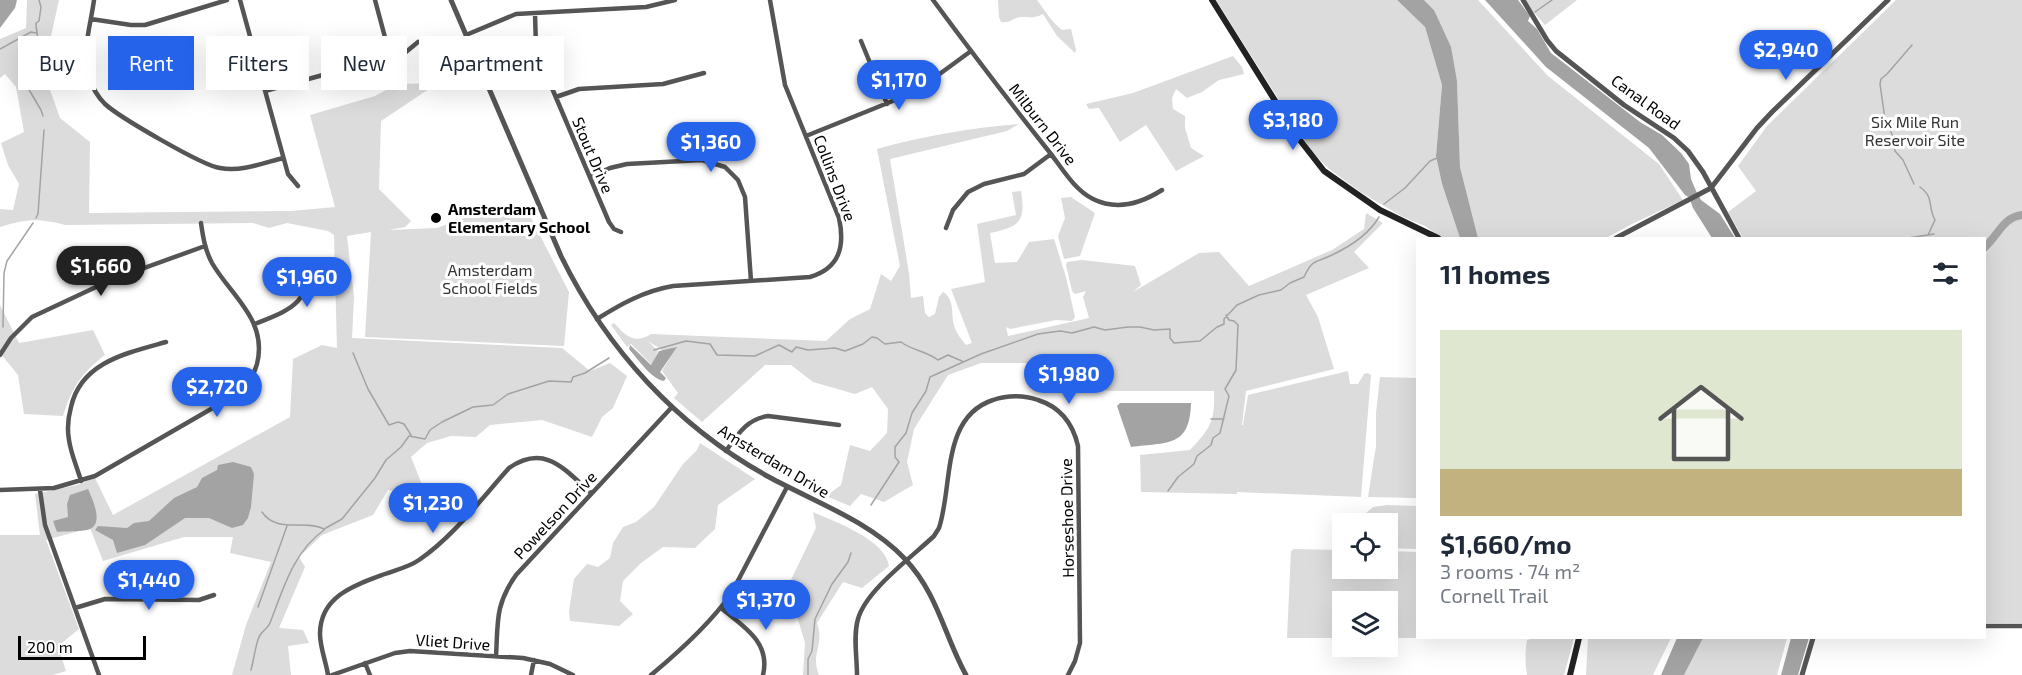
<!DOCTYPE html>
<html lang="en">
<head>
<meta charset="utf-8">
<style>
  body { margin:0; font-family:"Exo 2",sans-serif; background:#f6f6f7; color:#1f2937; height:100vh; display:flex; flex-direction:column; font-size:22px; white-space:nowrap }
  * { box-sizing:border-box; margin:0 }
  p { font-size:20px; color:#747a83 }
  .icon { flex:none; width:33px; height:33px; fill:none; stroke:currentColor; stroke-width:2; stroke-linecap:round; stroke-linejoin:round }
  .map { position:relative; flex:1; overflow:hidden }
  .details { position:absolute; left:1416px; top:237px; width:570px; height:402px; display:flex; flex-direction:column; background:#fff; border-radius:0px; box-shadow:0 6px 24px #0002 }
  .details>* { flex:none }
  .top-card { position:absolute; left:18px; top:36px; width:570px; height:54px; display:flex; gap:12px }
  .tools { position:absolute; left:1332px; top:513px; display:grid; gap:12px }
  .tools a { display:grid; place-items:center; width:66px; height:66px; border-radius:0px; background:#fff; box-shadow:0 6px 24px #0002; font-size:30px }
  .scale { position:absolute; left:18px; bottom:15px; width:128px; box-sizing:border-box; padding-left:6px; border:3px solid #000; border-top:0; font-size:16px; line-height:21px; white-space:nowrap; color:#000; -webkit-text-stroke:4px #fff; paint-order:stroke }
  .price { position:absolute; translate:-50% -51px; padding:0 14px; border-radius:21px; background:#2563eb; color:#fff; font-size:20px; line-height:39px; filter:drop-shadow(0 2px 3px #0008) }
  .price::after { content:''; position:absolute; left:50%; top:36px; width:18px; height:14px; margin-left:-9px; background:inherit; clip-path:polygon(0 0,100% 0,50% 100%) }
  .price.active { background:#222; color:#fff }
  ul { padding:0; list-style:none }
  li { display:grid; align-content:center; gap:12px; height:318px; padding:0 24px }
  li+li { border-top:2px solid #e0e1e3 }
  li span { display:grid; place-items:center; height:186px; border-radius:0px; color:#555 }
  li>.icon { margin-inline-start:auto }
  span .icon { width:108px; height:108px; fill:#fffc; stroke-width:1 }
  li b { font-size:26px }
  h2 { display:flex; justify-content:space-between; align-items:center; height:72px; padding:0 24px; font-size:26px }
  .tag { padding:0 21px; border-radius:0px; background:#fff; box-shadow:0 6px 24px #0002; font-size:21px; line-height:54px }
  .tag.active { background:#2563eb; color:#fff }
  .map>svg:first-child { display:block }
</style>
</head>
<body>
<div class="map">
<svg width="2022" height="675" viewBox="0 0 2022 675">
  <rect width="100%" height="100%" fill="#fff"/>
  <path fill="#dcdcdc" d="M27 0H59L45 63 49 87 60 118 90 142 89 213 291 211 335 207 310 115 375 96 397 84 438 83 381 121 379 189 411 221 405 227 389 230 437 228 469 216 529 214 569 292 564 346 365 337 371 232 347 236 354 297 352 338 562 348 590 371 610 363 627 376 613 408 602 417 592 437 542 420 490 425 476 437 451 436 427 443 411 457 427 497 388 490 373 515 322 535 299 557 305 567 279 628 303 630 309 643 288 646 291 675H232L246 625 271 562 230 553 233 537H184L103 561 90 528 46 540 79 629 58 646 66 671 53 675H0V535H40L35 494 77 485 95 478 113 515 290 417 293 359 322 345 337 348 334 235 328 231 287 223 269 228 253 223 65 225C38 218 26 219 0 227V209L13 210 19 184 8 165 1 143 24 132 16 87 5 74 0 78V39L26 28Z
    M998 0H1037C1045 11 1052 22 1062 30L1071 29 1076 50 1075 53 1057 36 1043 14C1033 19 1031 17 1022 17 1014 17 1010 24 1001 22L999 17Z
    M1216 0H1397L1425 27 1442 85 1436 156 1442 184 1460 238H1442L1425 226 1403 217 1362 193 1329 169 1312 152Z
    M1424 0H1478L1548 76 1659 164 1683 200 1632 224 1606 238H1478L1460 167 1457 81 1434 10Z
    M1523 0H1577L1545 25Z
    M1896 0H2022V623H1985L1984 238H1743L1728 212 1756 191 1738 166 1767 126Z
    M1233 56 1242 67 1244 74 1219 80 1202 92 1187 98 1176 89 1172 98 1173 109 1185 116V128L1191 148 1204 156 1176 171 1146 125 1120 142 1099 108 1089 109 1086 104 1133 93Z
    M1019 124 1007 131 890 159 909 273 911 298 923 296 925 313 929 317 935 314 939 297 943 292C956 300 950 316 955 328 957 334 962 340 966 345L972 343 951 289 985 282 977 224 1016 215 1012 192 1021 191C1026 221 1020 227 990 233L995 263 1017 262 1029 242 1054 239 1066 277 1075 317 1072 321 1056 320 1010 329 1006 327 1008 336 1089 318 1083 297 1086 291 1075 294 1072 291 1066 265 1067 262 1082 260 1135 266 1141 285 1133 292 1199 253 1219 252 1249 286 1332 250 1364 229 1366 213 1383 223 1354 252 1369 268 1306 295 1318 317 1334 369 1246 391 1242 425H1243L1248 395 1348 371 1350 384H1358L1364 374 1368 373 1371 375 1361 497 1237 492V494L1141 492 1140 455 1190 450C1211 428 1215 421 1214 391H1111L1076 388V378L1068 363H981L948 375 914 429 907 462 913 485 884 502 861 494 850 506 826 496 841 485 850 445 870 451 887 433 888 409 872 387 855 394 813 382 791 365H765L702 422 674 398 678 393 662 371 671 356 648 341 658 351 652 365 631 344 627 347 611 325 614 323C625 335 634 345 651 334L826 341 850 319 870 309 881 274 891 281 900 266 877 149C923 136 971 128 1019 124Z
    M1071 197 1095 213 1080 256 1064 259 1058 236 1065 218 1061 198Z
    M0 305 19 343 93 330 105 355C81 373 72 388 63 416L24 414 18 375 0 353Z
    M1380 377 1417 378V498L1368 497 1376 446V413Z
    M700 443 755 479 718 505 715 529 695 548 663 547 641 563 623 581 620 601 633 614 619 626 570 621 569 611 574 579 587 564 598 567 610 558 613 543 623 527 636 522 654 507 683 464 697 450Z
    M1387 505 1417 506V549L1388 548V524L1354 523 1373 507Z
    M813 512C835 522 885 539 889 566L862 588 843 582 817 623C825 646 810 653 819 675H803L805 643 788 586 816 528Z
    M1294 549 1342 550V568H1388V551L1417 552 1418 638H1428H1388V602H1342V638H1287L1291 551Z
    M1535 638H1574L1564 675H1527C1525 663 1525 651 1527 640Z
    M1588 638H1671L1653 675H1586Z
    M1703 638H1787L1777 675H1684Z"/>
  <path fill="#a3a3a3" d="M0 0H17L15 8 0 28Z
    M1397 0H1424L1434 10 1451 47 1457 81 1460 167 1478 238H1460L1442 184 1436 156 1442 85 1425 27Z
    M1485 0H1518L1530 16 1528 21 1537 29 1551 53 1640 122 1662 135 1681 153 1689 164 1691 179 1697 193 1701 200 1720 214 1735 238H1712L1693 208 1689 197 1685 195 1649 148 1546 67Z
    M630 345 651 365 659 351 677 347 660 372 666 378 664 381C651 379 638 359 629 349Z
    M1120 403H1191C1190 448 1167 442 1131 447L1117 406Z
    M233 462 251 467 254 474 251 507 248 518 243 525 232 528 209 518H185L145 545 117 553 113 540 95 530 98 526 127 528 134 523 149 521 174 498 197 487 202 478 217 470 218 465Z
    M88 489C92 498 104 523 90 529 84 532 65 531 57 532L53 521 68 517 67 504 70 495Z
    M1677 638H1703L1684 675H1661Z
    M1791 638H1809L1798 675H1781Z"/>
  <g fill="none" stroke-linecap="round" stroke-linejoin="round">
    <path stroke="#a3a3a3" stroke-width="1.5" d="M39 0 41 7 39 21 36 23C36 29 38 36 38 42 38 57 32 76 28 88L41 110 43 116
      M1535 12 1552 0
      M1912 45 1887 74 1881 79 1880 84 1885 119 1892 134 1895 151 1903 160 1914 184
      M0 49 31 32 36 33
      M1920 187C1935 198 1927 206 1935 220L1928 235
      M1384 204 1405 188 1430 161 1437 158
      M36 218 38 214 44 130
      M1908 238 1934 234
      M3 327 4 273 7 261 33 223
      M654 350 686 341 710 344 717 355 755 356 779 345 792 352 796 347 808 350 835 348 845 351 863 344 872 337 877 338 885 344 901 342C911 350 926 351 938 360L948 355 962 361
      M353 353 368 389 389 425 398 422 404 424 411 435
      M1211 419H1224
      M1168 491 1178 477 1194 464 1197 456 1211 445 1213 438 1220 433 1229 396 1225 389 1236 370 1238 325 1234 321 1229 320 1226 315
      M871 505 899 462 895 457V447L906 433 912 413 926 391 930 377 981 354 1038 334 1060 331 1072 333 1094 327 1105 330 1128 327H1140L1154 330 1170 329V338L1174 343 1200 341 1217 327 1224 324V319L1237 305 1259 295 1281 290 1290 283 1304 277C1313 258 1316 263 1332 255 1349 247 1369 234 1379 217
      M262 512C277 534 305 519 324 529L342 519 375 478 386 460 401 447 409 436 425 439 430 430 442 422 473 407 493 405 508 394 549 381 571 382 573 377 585 373 609 358
      M258 607 287 526
      M251 670C254 659 255 647 259 637 261 632 268 628 270 623 283 590 293 552 324 530
      M808 675V659L812 651 815 619 832 584 848 562 851 553"/>
    <path stroke="#a3a3a3" stroke-width="8" d="M1984 248C1998 236 2003 217 2022 215"/>
    <path stroke="#555" stroke-width="4.5" d="M94 0C91 24 81 53 89 77 92 87 97 96 105 104 119 117 203 166 220 168 242 172 263 163 283 158
      M240 0 288 174 298 186
      M375 0 390 56
      M933 0C970 50 1008 100 1047 149 1061 166 1073 189 1093 199 1117 211 1140 204 1162 190
      M535 13 536 48 540 60 609 222 614 229 621 232
      M91 19 131 25H145L227 0
      M466 35 516 14 646 7 675 0
      M861 41 887 104
      M265 91 406 52 418 42
      M556 97 579 89 663 84 704 73
      M806 136 915 92 971 51
      M590 177 610 168 627 164 702 160 725 167 738 180 745 197 751 281
      M946 228 953 210 968 192 984 184 1024 174 1051 154
      M597 319C621 304 644 291 673 286L810 277C840 268 845 246 839 218L785 85 770 0
      M255 324C286 311 316 303 302 262
      M0 355 11 338 32 317 111 280 205 246
      M726 451C738 434 747 419 768 416L839 425
      M81 481C77 467 71 454 69 440 67 429 68 418 71 407 81 362 127 353 166 342
      M0 490 54 488 95 476 237 394C247 386 254 375 257 364 268 320 231 296 212 263 205 250 203 237 201 223
      M40 490 45 525 99 675
      M75 608 105 599 199 600 214 595
      M721 608C743 626 771 642 763 675
      M1984 626H2022
      M496 657C498 621 495 605 516 575L672 407
      M365 663 370 675
      M328 675C326 662 320 647 320 634 320 596 355 585 385 574 396 570 409 567 419 560 453 537 482 498 509 468 545 443 565 470 591 493
      M332 675 395 653 410 651 523 658 550 664 573 675
      M531 675 534 660
      M651 675C680 651 709 625 731 594L787 487
      M857 675C857 657 853 636 858 619 866 590 912 557 934 536L939 528C953 486 941 417 993 400 1007 395 1024 395 1038 400 1060 407 1073 424 1078 446L1080 643 1075 661 1068 675"/>
    <path stroke="#555" stroke-width="5" d="M451 0 561 256C607 350 678 427 769 477 815 502 869 521 905 559 938 594 944 635 966 675
      M1523 0 1547 40 1556 51 1624 105 1674 138 1688 151 1703 172 1739 238
      M1616 238 1711 188 1757 128 1772 112 1888 0
      M1802 675 1813 638"/>
    <path stroke="#222" stroke-width="6" d="M1212 0 1299 139 1324 171 1380 210 1438 238
      M1570 675 1579 638"/>
  </g>
  <circle fill="#000" stroke="#fff" stroke-width="2" cx="436" cy="218" r="6"/>
  <g text-anchor="middle" stroke-width="6" stroke-linejoin="round" paint-order="stroke">
    <g font-size="16" fill="#000" stroke="#fff">
      <text transform="translate(1646 102) rotate(36)" y="6">Canal Road</text>
      <text transform="translate(1043 124) rotate(52)" y="6">Milburn Drive</text>
      <text transform="translate(593 155) rotate(67)" y="6">Stout Drive</text>
      <text transform="translate(835 178) rotate(69)" y="6">Collins Drive</text>
      <text transform="translate(774 461) rotate(31)" y="6">Amsterdam Drive</text>
      <text transform="translate(555 515) rotate(-47)" y="6">Powelson Drive</text>
      <text transform="translate(1067 518) rotate(-91)" y="6">Horseshoe Drive</text>
      <text transform="translate(453 642) rotate(4)" y="6">Vliet Drive</text>
    </g>
    <g font-size="16" fill="#333" stroke="#fff">
      <text x="1915" y="128">Six Mile Run<tspan x="1915" dy="18">Reservoir Site</tspan></text>
      <text x="490" y="276">Amsterdam<tspan x="490" dy="18">School Fields</tspan></text>
    </g>
    <g font-size="16" font-weight="bold" fill="#000" stroke="#fff" text-anchor="start">
      <text x="448" y="215">Amsterdam<tspan x="448" dy="18">Elementary School</tspan></text>
    </g>
  </g>
</svg>
<div class="tools">
<a><svg class="icon" aria-label="locate" viewBox="0 0 24 24"><circle cx="12" cy="12" r="6"/><path d="M12 2v4M12 18v4M2 12h4M18 12h4"/></svg></a>
<a><svg class="icon" aria-label="layers" viewBox="0 0 24 24"><path d="M12 4l9 5-9 5-9-5zM3 14l9 5 9-5"/></svg></a>
</div>
<div class="scale">200 m</div>
<b class="price" style="left:1786px;top:81px">$2,940</b>
<b class="price" style="left:899px;top:111px">$1,170</b>
<b class="price" style="left:1293px;top:151px">$3,180</b>
<b class="price" style="left:711px;top:173px">$1,360</b>
<b class="price active" style="left:101px;top:297px">$1,660</b>
<b class="price" style="left:307px;top:308px">$1,960</b>
<b class="price" style="left:1069px;top:405px">$1,980</b>
<b class="price" style="left:217px;top:418px">$2,720</b>
<b class="price" style="left:433px;top:534px">$1,230</b>
<b class="price" style="left:149px;top:611px">$1,440</b>
<b class="price" style="left:766px;top:631px">$1,370</b>
<div class="top-card">
<a class="tag">Buy</a>
<a class="tag active">Rent</a>
<a class="tag">Filters</a>
<a class="tag">New</a>
<a class="tag">Apartment</a>
</div>
<section class="details">
<h2>11 homes<svg class="icon" aria-label="filters" viewBox="0 0 24 24"><path d="M4 7h16M4 17h16"/><circle cx="9" cy="7" r="2"/><circle cx="15" cy="17" r="2"/></svg></h2>
<ul>
<li><span style="background:linear-gradient(#dfe7d0 75%,#c2b280 0)"><svg class="icon" aria-label="home" viewBox="0 0 24 24"><path d="M3 11l9-7 9 7M6 9v11h12V9"/></svg></span><div><b>$1,660/mo</b><p>3 rooms · 74 m²</p><p>Cornell Trail</p></div></li>
</ul>
</section>
</div>
</body>
</html>
